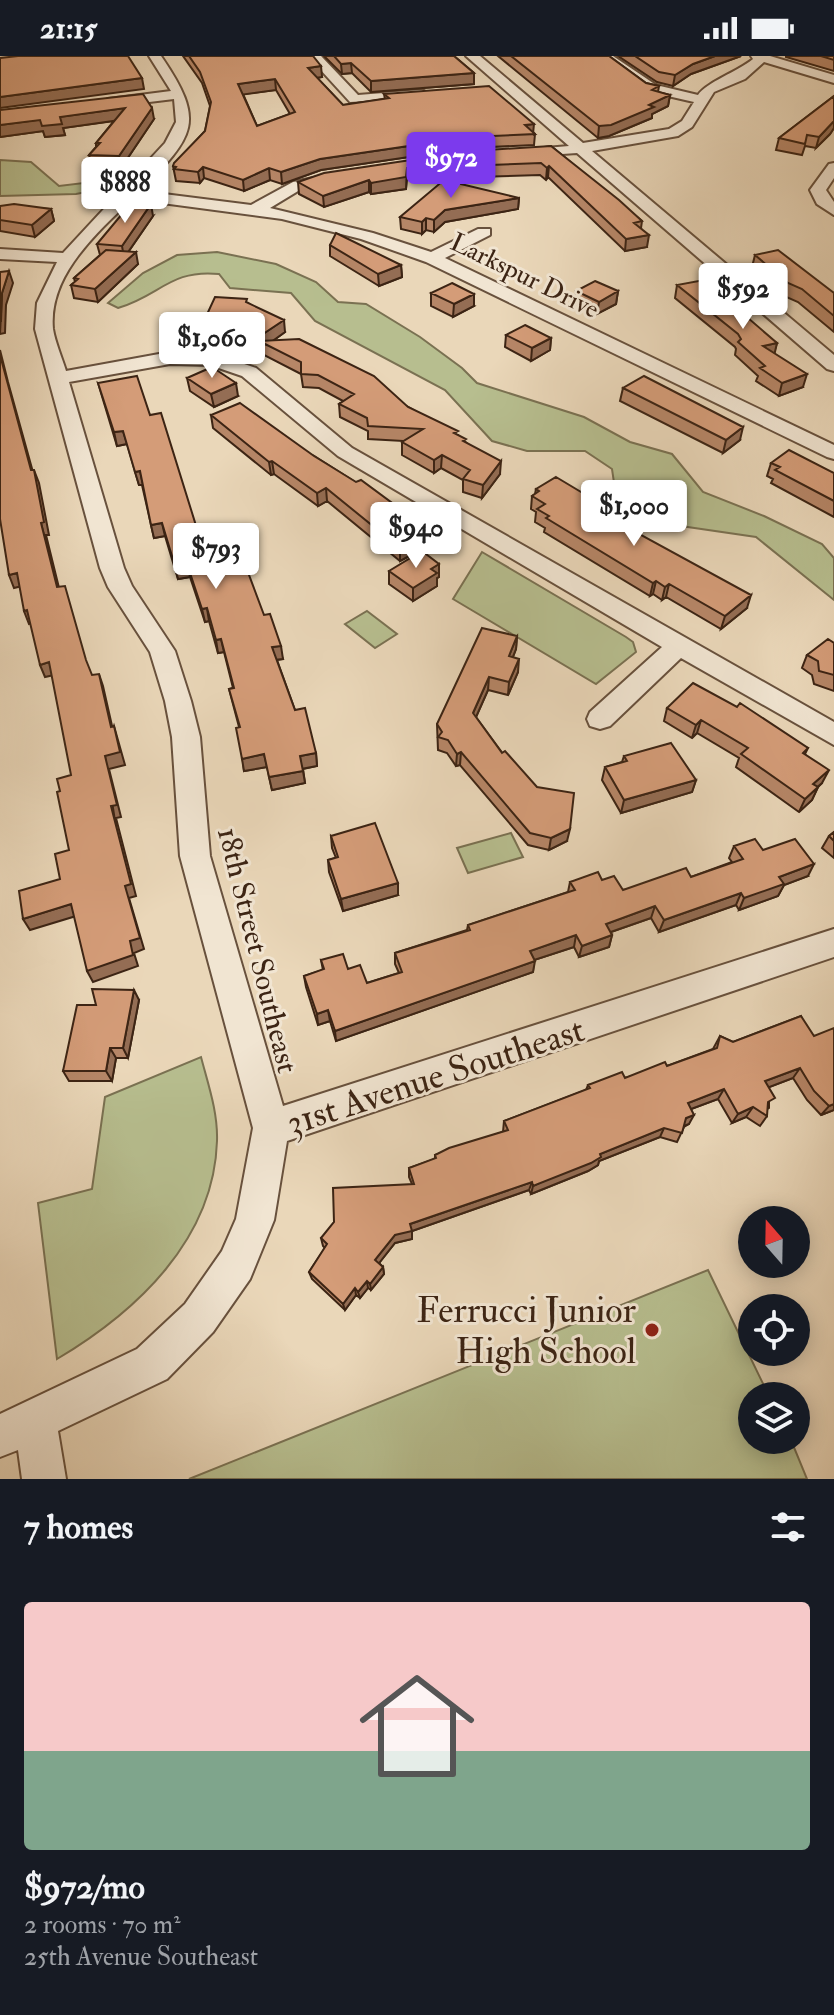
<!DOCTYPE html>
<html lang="en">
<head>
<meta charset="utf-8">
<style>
  body { margin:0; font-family:"IM FELL Double Pica",serif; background:#20242c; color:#f1f3f6; height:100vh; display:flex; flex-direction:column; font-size:30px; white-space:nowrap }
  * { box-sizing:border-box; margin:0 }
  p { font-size:26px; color:#9ea1a6 }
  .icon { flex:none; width:44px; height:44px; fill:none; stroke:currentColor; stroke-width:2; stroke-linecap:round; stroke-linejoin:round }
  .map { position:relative; height:1423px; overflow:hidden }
  .panel { display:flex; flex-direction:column; background:#171b24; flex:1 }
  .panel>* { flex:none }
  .needle { width:52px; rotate:340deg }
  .buttons { position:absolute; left:738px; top:1150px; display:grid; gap:16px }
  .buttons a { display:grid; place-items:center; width:72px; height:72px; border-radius:50%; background:#171b24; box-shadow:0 4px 20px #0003; font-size:40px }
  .price { position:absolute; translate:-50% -68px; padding:0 18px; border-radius:8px; background:#fff; color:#222; font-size:26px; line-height:52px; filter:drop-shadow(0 2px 4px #0008) }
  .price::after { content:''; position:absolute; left:50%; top:48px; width:24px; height:18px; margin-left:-12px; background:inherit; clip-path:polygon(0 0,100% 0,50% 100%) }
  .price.selected { background:#7c3aed; color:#fff }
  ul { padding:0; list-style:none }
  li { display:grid; align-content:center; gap:16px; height:424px; padding:0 24px }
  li+li { border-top:2px solid #363941 }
  li span { display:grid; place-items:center; height:248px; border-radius:8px; color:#555 }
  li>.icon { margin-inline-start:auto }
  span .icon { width:144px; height:144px; fill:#fffc; stroke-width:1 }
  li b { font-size:34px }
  h2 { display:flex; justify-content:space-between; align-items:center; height:96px; padding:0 24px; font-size:34px }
  .status { display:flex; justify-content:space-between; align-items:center; height:56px; padding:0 40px; background:#171b24; direction:ltr }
  .status svg { height:22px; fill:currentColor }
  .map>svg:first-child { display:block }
</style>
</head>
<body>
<div class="status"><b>21:15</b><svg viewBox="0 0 49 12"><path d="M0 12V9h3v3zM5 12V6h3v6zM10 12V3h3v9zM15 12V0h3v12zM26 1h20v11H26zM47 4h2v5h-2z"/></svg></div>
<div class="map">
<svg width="834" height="1423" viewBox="0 0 834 1423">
  <rect width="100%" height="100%" fill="#ead7b9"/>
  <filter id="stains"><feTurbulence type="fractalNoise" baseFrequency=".0025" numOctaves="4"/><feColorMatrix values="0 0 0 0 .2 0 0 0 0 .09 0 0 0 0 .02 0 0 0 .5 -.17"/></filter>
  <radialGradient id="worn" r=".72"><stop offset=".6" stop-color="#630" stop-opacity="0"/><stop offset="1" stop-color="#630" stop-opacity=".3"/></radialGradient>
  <path fill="#b7be8f" stroke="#7a7152" stroke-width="2" d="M0 104 31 106 59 130 100 125 102 133 76 138 0 140Z
    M217 196 276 208 316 226 338 246 366 248 420 281 462 312 477 327 584 361 630 386 672 398 703 436 764 460 822 488 834 502V544L756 481 674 469 616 440 612 413 585 395H527L492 385 445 334 315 265 291 237 230 232 219 218C170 213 160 240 118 252L108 247 143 217 177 199Z
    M482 496 626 581 633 586 636 596 596 628 453 543Z
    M367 555 397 578 375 592 345 568Z
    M511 777 523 801 468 817 457 792Z
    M201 1001C208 1028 218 1056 217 1085 214 1184 136 1256 57 1303L38 1147 92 1133 105 1041Z
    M708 1214 769 1340H752V1384H791L807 1423H189Z"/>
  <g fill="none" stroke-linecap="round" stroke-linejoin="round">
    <defs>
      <path id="street" d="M149 0H161C207 67 194 80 140 135L251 149 293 126 339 117V123L303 132 270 152 373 177 431 196 478 173H490V179L445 202 834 389V403L827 401 426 206 361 183 282 163 132 143C97 177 48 219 53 273 55 286 62 302 66 315L170 296 212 297 256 312 352 392 834 666V689L681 602 610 670 600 673 590 670 587 663 590 656 662 591 338 400 242 320 210 309 170 308 69 326 124 512 132 530 175 595 191 645 200 681 210 800 283 1050 834 873V901L287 1085 274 1164 250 1223 213 1276 167 1323 58 1375 66 1423H22L18 1394 0 1401V1358L137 1293 185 1248 222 1195 236 1163 253 1072 180 800 172 681 165 645 150 596 108 531 100 512 35 273 37 247 57 206 0 203V193L63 197 165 87 176 66 174 43 108 51 101 47 108 43 171 35Z
        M308 0H321L358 39 422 34 429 38 422 42 350 46Z
        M466 0H480L583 87 669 73 682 65 694 46 646 35 599 0H613L656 29 698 39C707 26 737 16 753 3L751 0H770L834 19V27L764 6 745 23 714 36 692 71 678 80 592 95 834 299V315L827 313 577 97 517 101 515 98 522 94 569 90Z
        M834 107V122L826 134 834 146V159L817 148 810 134 829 108Z"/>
    </defs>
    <use href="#street" stroke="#68513d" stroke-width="4"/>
    <use href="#street" fill="#f1e5d2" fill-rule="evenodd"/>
  </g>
  <path fill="#b68667" stroke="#3c2414" stroke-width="2" fill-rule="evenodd" d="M183 0H313L322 21 317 22 343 49 385 43 384 38 533 76 535 78 534 89 470 92 321 114 282 128 270 124 244 135 204 122 200 127 176 125 173 110 205 75 210 50 202 27ZM276 34 290 58 257 70 243 38Z
    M324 0H454L474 17V28L371 36 352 17 342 18Z
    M498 0H609L646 27 659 30 658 36 670 39 668 50 652 58V62L609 80 598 82Z
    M618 0H741L691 18 673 30 657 26Z
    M786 0H834V15L786 1Z
    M834 40V72L830 78 816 92 805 90 802 99 776 94 779 82Z
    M0 54 154 63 121 112 92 110 89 99 96 91V87L114 65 63 72 65 79 45 81 43 75 0 81Z
    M551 90 642 165 641 172 647 191 625 195 548 121 546 124 540 119 407 123 406 133 371 138 369 136 324 151 299 138 298 126Z
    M519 142 518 153 445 166 434 176 426 174 422 178 401 173 400 161Z
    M0 150 51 153 54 165 35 181 0 175Z
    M153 160 129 195 138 208 98 246 74 242 71 229 75 226 74 222 100 199 97 188Z
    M330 189 401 209 402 221 379 230 330 200Z
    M755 199 834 237V276L798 246 784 240 752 211Z
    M677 229 777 287 774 297 803 331 779 340 756 325 758 320 735 299 736 293 735 291 675 242Z
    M576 235H618L616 248 597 258 575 248Z
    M431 237 474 250 453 261 431 250Z
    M248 247 285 276 274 284 408 351 458 379 500 418 482 442 463 436V424L441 412 434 417 402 399V386L404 385 368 383V375L340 361 339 348 343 345 319 332 303 331 301 318 260 297V292L227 280 205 279 203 267Z
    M506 279 551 282 550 294 531 305 505 291Z
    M187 322 238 340 214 351 190 335Z
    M98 327 150 359 198 476 219 509 264 559 283 603 277 604 295 654 316 697 317 710 303 713 305 727 272 734 267 711 244 715 239 671 229 633 233 632 224 596 218 597 209 565 205 566 190 521 178 523 165 480 154 482 142 429H139L127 388 117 390Z
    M623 332 740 384 723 397 620 345Z
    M211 359 314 400 418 466V472L426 478V491L400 505 327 445 318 450 274 418 271 419 213 372Z
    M771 407 834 417V461L771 427 773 423 767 420Z
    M536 433 596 445 594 454 747 552 721 573 666 541 662 544 653 538 650 540 544 476 545 472 535 466 536 456 531 453 532 440 535 438Z
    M439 508V521L437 522V530L413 545 389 528V515Z
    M517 580 516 593 513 601 518 616 508 639 488 634 476 661 567 785 549 794 528 789 460 709 456 710 447 697 438 694 437 668Z
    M834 587V635L814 628 812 619 802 612 807 599Z
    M667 652 808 692 805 698 822 727 818 731 812 744 799 756 736 711 739 702 697 677 692 682 664 665Z
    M624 700 696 724 692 736 621 757 602 724 605 711 622 706Z
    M834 776V802L822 792 829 780Z
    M331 780 398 839 343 855 329 816 328 804 336 802 332 792Z
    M734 790 763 794 808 820 784 829 778 840 739 854 736 849 659 876 651 862 611 876 612 879 609 891 579 901 574 891 534 904 533 916 336 985 330 965 318 969 306 931 304 920 323 914 321 904 348 913 367 927 399 917 395 908V897L467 874 468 869 568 836 570 826 602 824 623 834 691 821 732 806 729 802Z
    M139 944 128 1002H116L112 1025H69L63 1015 96 949Z
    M801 960 834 1054 821 1059 807 1044 793 1022 769 1031V1052L767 1053V1060L760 1070 746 1061 732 1067 718 1043 691 1053 689 1068 684 1071 677 1086 660 1081 599 1105 598 1109 588 1115 531 1138 529 1134 412 1175V1183L395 1187 379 1207 383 1211 384 1218 371 1234 368 1232 360 1242 356 1239 345 1254 312 1223 309 1216 325 1192 323 1190 321 1182 412 1128 409 1121V1112L435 1103V1099L503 1076 504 1065 586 1034 588 1029 625 1022 667 1010 713 993 720 980 733 986Z"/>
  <path fill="#946d54" stroke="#3c2414" stroke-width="2" d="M715 0H741L691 18 673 30 675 19 693 8Z
    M351 7 352 17 342 18 341 8Z
    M321 10 322 21 309 23 308 12Z
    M474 17V28L371 36V25Z
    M142 22 144 33 0 52V41Z
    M275 23 276 34 240 39 238 28Z
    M670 39 668 50 652 58V62L609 80 598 82 599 70Z
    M125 52 127 63 63 72 65 79 45 81 43 75 0 81V69Z
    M152 52 154 63 121 112 119 100Z
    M834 65V72L830 78 816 92 819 81Z
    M534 68 533 78 525 69Z
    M470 81V92L321 114 282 128 281 116 320 103Z
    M549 110 548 121 546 124 547 112Z
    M203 111 204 122 200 127 198 116Z
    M269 112 270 124 244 135 243 124Z
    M407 112 406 133 371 138V127Z
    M369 124V136L324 151 323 140Z
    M519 142 518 153 445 166 434 176V164L445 154Z
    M151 148 153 160 124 202 122 190Z
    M51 153 54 165 35 181 32 169Z
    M426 162V174L422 178V166Z
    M649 179 647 191 625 195 626 183Z
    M136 196 138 208 98 246 95 233Z
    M401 209 402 221 379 230 378 218Z
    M9 215 13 227 6 249 5 277 0 278 2 237Z
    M618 235 616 248 597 258 599 246Z
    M474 238V250L453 261 454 248Z
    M284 264 285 276 267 289 261 286 260 280Z
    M551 282 550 294 531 305 532 292Z
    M777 287 774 300 763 290Z
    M0 294 8 326 36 427 0 299Z
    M807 318 803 331 779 340 782 327Z
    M236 327 238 340 214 351 211 338Z
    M743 371 740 384 723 397 726 384Z
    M123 375 127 388 117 390 114 376Z
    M442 399 441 412 434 417V404Z
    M272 405 274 418 271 419 269 406Z
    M501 405 500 418 482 442 483 429Z
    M34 414 39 427 49 479H46L62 544 57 531 41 467Z
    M140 415 143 429H139L135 416Z
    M326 432 327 445 318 450 317 437Z
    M596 445 594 458 588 450Z
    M162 467 165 480 154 482 151 469Z
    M426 478V491L400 505V492Z
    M187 508 190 521 178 523 175 510Z
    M439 508V521L437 522V530L413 545V532L431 513Z
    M17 517 22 530 14 532 9 519Z
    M656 525 653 538 650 540 653 527Z
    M669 528 666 541 662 544 665 531Z
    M751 539 747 552 721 573 725 560Z
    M207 552 209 565 205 566 202 553Z
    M27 554 32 567 29 568 24 555Z
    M517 580 516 593 508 613 509 600Z
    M221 583 224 596 218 597 216 584Z
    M281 590 283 603 274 604 272 591Z
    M519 603 518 616 508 639 509 626Z
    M49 606 54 619 45 621 40 609Z
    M99 618 103 630 115 683 111 671Z
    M489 621 488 634 472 670 473 657Z
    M701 664 697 677 692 682 696 669Z
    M114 670 125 709 109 713 121 761 116 762 136 840 129 842 144 893 134 897 138 910 93 926 87 915 130 885 125 830 105 700Z
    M461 696 460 709 456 710 457 698Z
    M316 697 317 710 301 713 300 700Z
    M264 698 267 711 244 715 242 703Z
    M829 714 822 727 807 740 813 728Z
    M303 715 305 727 272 734 269 721Z
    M696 724 692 736 621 757 624 744Z
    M818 731 812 744 799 756 805 743Z
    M570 773 567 785 549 794 551 782Z
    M814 808 808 820 784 829 778 840 739 854 744 842 779 821Z
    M398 827V839L343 855 341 843Z
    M741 837 736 849 659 876 664 864Z
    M71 848 76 860 30 874 23 863Z
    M655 850 651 862 602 879 606 868Z
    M576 879 574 891 528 906 530 895Z
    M612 879 609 891 579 901 582 890Z
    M535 905 533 916 336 985 335 975Z
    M134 934 139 944 128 1002 123 992Z
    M328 954 330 965 318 969 317 958Z
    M110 992 116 1002 112 1025 106 1015Z
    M800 1012 793 1022 759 1035 765 1025Z
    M724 1033 718 1043 683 1056 688 1047Z
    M834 1048V1054L821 1059 829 1050Z
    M753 1051 746 1061 732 1067 738 1058Z
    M694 1059 689 1068 681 1071 686 1062Z
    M664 1072 660 1081 599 1105 598 1109 588 1115 531 1138 533 1130 600 1098Z
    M532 1126 529 1134 412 1175V1183L395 1187 376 1211 375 1204 395 1179 410 1168Z
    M383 1211 384 1218 371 1234 370 1228Z
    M367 1225 368 1232 360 1242 358 1236Z
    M355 1232 356 1239 345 1254 343 1248Z"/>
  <path fill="#d49c78" stroke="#3c2414" stroke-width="2" fill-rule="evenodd" d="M18 0H128L142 22 0 41V2Z
    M189 0H313L321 10 308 12 343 49 389 42 384 38 489 30 534 68 525 69 535 78 470 81 320 103 281 116 269 112 243 124 203 111 198 116 174 113 176 111 173 110 174 107 205 75 211 46 200 16ZM275 23 295 56 257 70 238 28Z
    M334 0H454L474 17 371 25 351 7 341 8Z
    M511 0H609L646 27 659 30 652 34 670 39 649 49 654 51 611 69 599 70Z
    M635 0H715L693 8 675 19 659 16Z
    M821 0H834V4Z
    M143 38 152 52 119 100 89 99 100 87H96L125 52 60 61 62 68 42 70 40 64 0 69V54Z
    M834 40V65L819 81 807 79 805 88 779 82Z
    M551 90 619 144 642 165 634 167 649 179 626 183 549 110 547 112 541 107 407 112 406 121 371 127 369 124 323 140 298 126 324 117 471 95Z
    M444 124 519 142 445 154 434 164 426 162 422 166 400 161Z
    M132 146 151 148 122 190 97 188Z
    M14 148 51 153 32 169 0 164V150Z
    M336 177 401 209 378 218 330 189Z
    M106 194 136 196 95 233 71 229 78 223 74 222Z
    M778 194 834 237V260L802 233 788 227 755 199Z
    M9 215 2 237 1 265H0V216Z
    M704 224 777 287 763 290 807 318 782 327 760 312 765 310 738 286 741 283 738 278 677 229Z
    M595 225 618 235 599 246 576 235Z
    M452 227 474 238 454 248 431 237Z
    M215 241 247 243 246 246 284 264 260 280 225 268 203 267Z
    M525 269 551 282 532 292 506 279Z
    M299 283 374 320 408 351 458 375 454 377 466 383 463 385 501 405 483 429 463 423 470 414 442 399 434 404 402 386 423 373 368 370 367 362 339 348 354 338 318 319 301 318V306L259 285Z
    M0 299 31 414H34L44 466 41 467 57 531 65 530 86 604 92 619 99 618 111 671 114 670 120 696 105 700 117 749 111 750 131 828 125 830 140 882 130 885 133 899 87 915 71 848 23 863 19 835 60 823 55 798 69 794 57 736 60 735 57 723 71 719 49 606 40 609 27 554 24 555 17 517 9 519 0 463Z
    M212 311 236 327 211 338 187 322Z
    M137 320 150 359 161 357 198 476 207 474 219 509 243 503 264 559 270 558 281 590 272 591 295 654 305 652 316 697 300 700 303 715 269 721 264 698 242 703 236 672 240 671 229 633 234 632 221 583 216 584 207 552 202 553 187 508 175 510 162 467 151 469 140 415 135 416 123 375 114 376 98 327Z
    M644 320 743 371 726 384 623 332Z
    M240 347 314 400 356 426 361 424 418 466 413 469 426 478 400 492 326 432 317 437 272 405 269 406 211 359Z
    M789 394 834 417V445L775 414 780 411 771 407Z
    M556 421 596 445 588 450 751 539 725 560 669 528 665 531 656 525 653 527 546 462 549 460 537 453 545 448 532 440 539 435 536 433Z
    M422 495 439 508 431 513 437 517 413 532 389 515Z
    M482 572 517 580 509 600 519 603 509 626 489 621 473 657 502 697 505 695 537 731 574 737 570 773 551 782 530 777 461 696 457 698 448 684 438 681 442 676 437 668Z
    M828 583 834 587V619L819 615 818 605 807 599Z
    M693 627 737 651 740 647 808 692 803 697 829 714 813 728 818 731 805 743 741 698 748 692 701 664 696 669 667 652Z
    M671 687 696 724 624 744 605 711 627 705 624 700Z
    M375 767 398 827 341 843 328 804 338 801 331 780Z
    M834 776V785L829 780Z
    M755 783 763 794 795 783 814 808 779 821 784 828 744 842 741 837 664 864 655 850 606 868 612 879 582 890 576 879 530 895 535 905 335 975 328 954 317 958 304 920 324 913 321 904 343 898 348 913 360 909 367 927 402 916 395 897 470 874 468 869 575 834 570 826 598 816 602 824 614 820 623 834 686 812 691 821 743 803 734 790Z
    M92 933 134 934 123 992H110L106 1015H63L77 949H96Z
    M801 960 814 980 834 972V1048L829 1050 814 1035 800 1012 765 1025 775 1042 768 1046 767 1060 753 1051 738 1058 724 1033 688 1047 694 1059 686 1062 682 1077 664 1072 600 1098 601 1101 591 1107 533 1130 532 1126 410 1168 412 1175 395 1179 375 1204 383 1211 370 1228 367 1225 358 1236 355 1232 343 1248 309 1216 327 1188 321 1182 334 1166 333 1132 414 1128 409 1112 436 1102 435 1099 449 1092 508 1074 504 1065 590 1032 588 1029 622 1016 625 1022 665 1006 667 1010 717 992 720 980 733 986Z"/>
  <circle fill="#8f2418" stroke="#f1e5d2" stroke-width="3" cx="652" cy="1274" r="8"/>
  <g text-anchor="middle" stroke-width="6" stroke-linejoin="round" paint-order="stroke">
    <g font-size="26" fill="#3c2414" stroke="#f1e5d2">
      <text transform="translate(525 219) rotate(26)" y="9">Larkspur Drive</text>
    </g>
    <g font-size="30" fill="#3c2414" stroke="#f1e5d2">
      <text transform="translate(258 894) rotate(76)" y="10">18th Street Southeast</text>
    </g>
    <g font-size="36" fill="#3c2414" stroke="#f1e5d2">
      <text transform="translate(435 1019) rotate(-18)" y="13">31st Avenue Southeast</text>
    </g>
    <g font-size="36" fill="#3c2414" stroke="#f1e5d2" text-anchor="end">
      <text x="636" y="1266">Ferrucci Junior<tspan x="636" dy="41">High School</tspan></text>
    </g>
  </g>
  <rect width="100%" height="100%" filter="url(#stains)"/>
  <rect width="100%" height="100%" fill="url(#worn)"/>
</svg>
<div class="buttons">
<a><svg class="needle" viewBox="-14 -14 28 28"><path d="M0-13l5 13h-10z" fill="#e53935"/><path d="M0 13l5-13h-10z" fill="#9ea1a6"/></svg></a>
<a><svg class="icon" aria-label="locate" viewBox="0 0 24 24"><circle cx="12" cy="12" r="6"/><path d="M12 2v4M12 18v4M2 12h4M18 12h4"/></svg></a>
<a><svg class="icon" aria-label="layers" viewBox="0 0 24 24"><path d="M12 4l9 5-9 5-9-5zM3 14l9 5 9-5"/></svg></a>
</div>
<b class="price selected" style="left:451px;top:144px">$972</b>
<b class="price" style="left:125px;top:169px">$888</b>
<b class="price" style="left:743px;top:275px">$592</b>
<b class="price" style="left:212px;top:324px">$1,060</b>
<b class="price" style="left:634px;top:492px">$1,000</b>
<b class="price" style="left:416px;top:514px">$940</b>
<b class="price" style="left:216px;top:535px">$793</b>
</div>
<section class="panel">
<h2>7 homes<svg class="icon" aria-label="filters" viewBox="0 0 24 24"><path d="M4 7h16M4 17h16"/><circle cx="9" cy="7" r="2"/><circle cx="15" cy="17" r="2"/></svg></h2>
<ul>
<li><span style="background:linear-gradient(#f6c9c9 60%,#7fa58c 0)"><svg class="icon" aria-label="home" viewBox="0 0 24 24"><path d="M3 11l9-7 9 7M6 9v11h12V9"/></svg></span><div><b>$972/mo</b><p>2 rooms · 70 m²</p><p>25th Avenue Southeast</p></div></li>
</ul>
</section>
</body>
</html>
